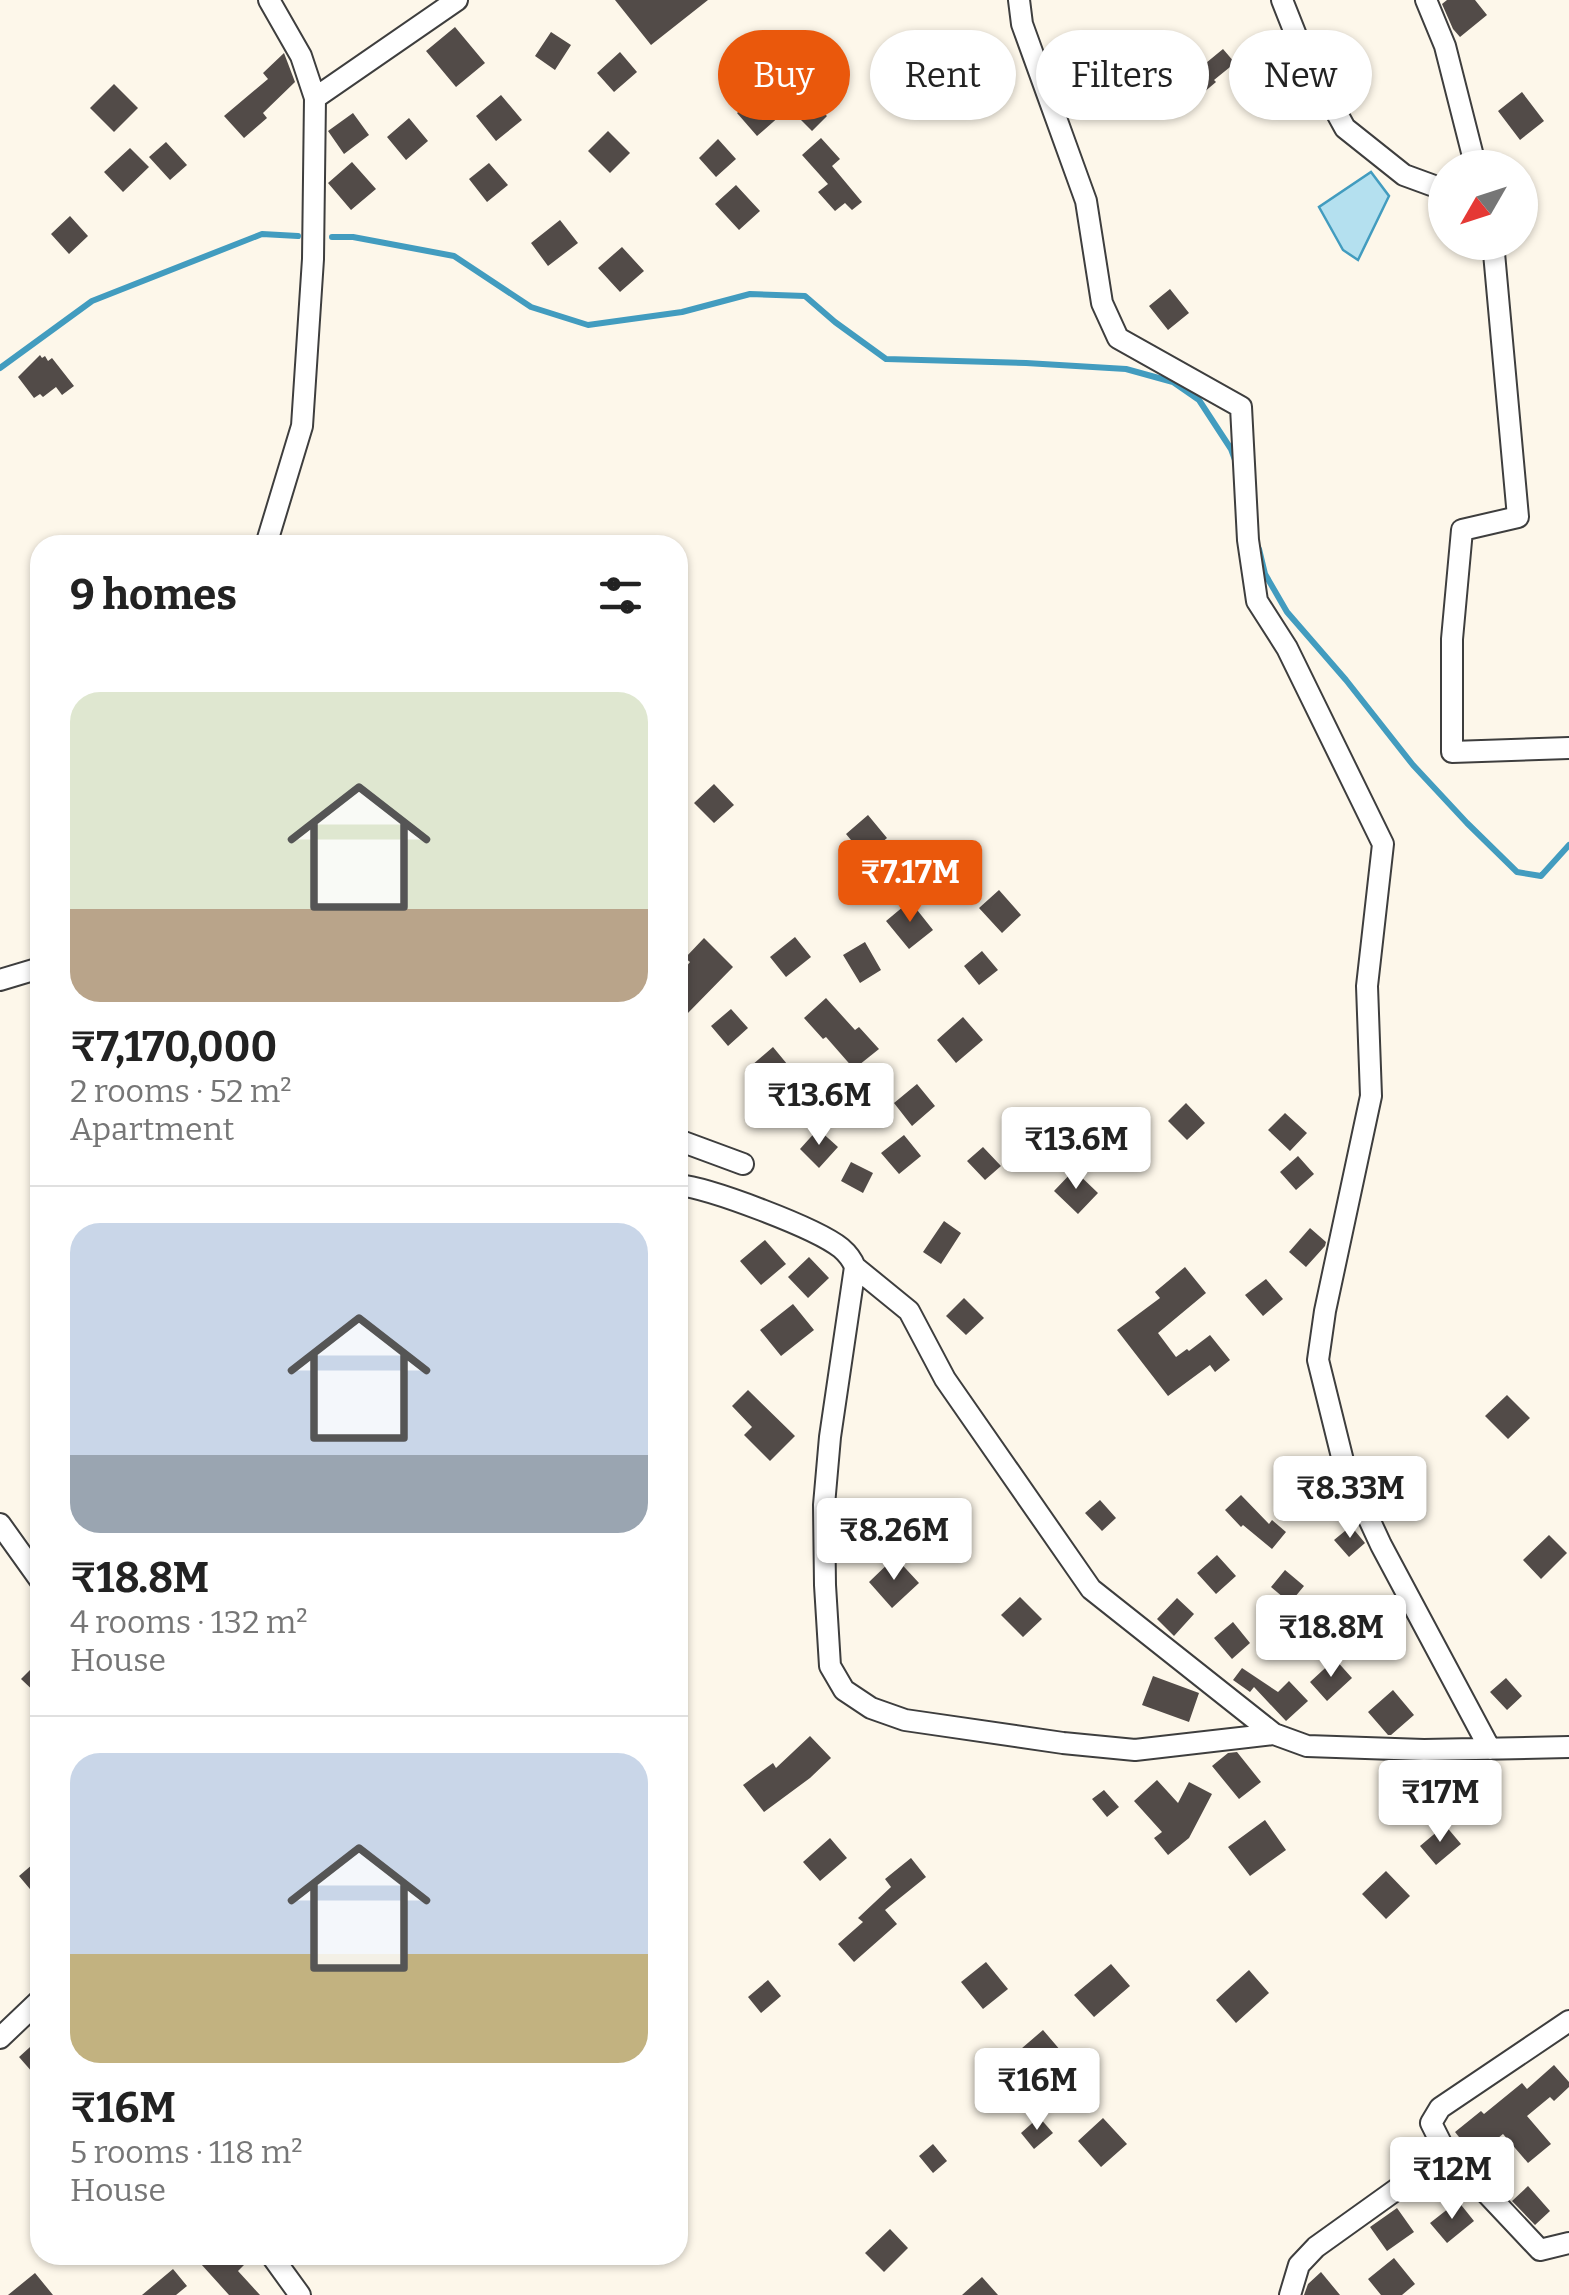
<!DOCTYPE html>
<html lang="en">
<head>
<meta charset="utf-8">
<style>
  body { margin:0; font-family:Bitter,serif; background:#f6f6f6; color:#222; height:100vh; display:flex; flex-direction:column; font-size:38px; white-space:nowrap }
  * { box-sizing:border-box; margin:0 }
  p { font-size:32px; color:#767676 }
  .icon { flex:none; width:55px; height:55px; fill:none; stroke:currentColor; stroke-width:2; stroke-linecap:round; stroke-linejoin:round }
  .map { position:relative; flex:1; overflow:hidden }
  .details { position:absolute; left:30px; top:535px; width:658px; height:1730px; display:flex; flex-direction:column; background:#fff; border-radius:30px; box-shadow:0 2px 8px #0004 }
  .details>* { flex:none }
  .guide { position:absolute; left:718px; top:30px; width:700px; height:90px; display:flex; gap:20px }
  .needle { width:65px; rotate:231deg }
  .buttons { position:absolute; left:1428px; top:150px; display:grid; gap:20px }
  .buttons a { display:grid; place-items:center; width:110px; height:110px; border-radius:50%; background:#fff; box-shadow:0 2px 8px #0004; font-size:50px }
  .price { position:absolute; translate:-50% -85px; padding:0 22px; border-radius:10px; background:#fff; color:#222; font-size:32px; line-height:65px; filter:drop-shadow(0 2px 5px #0008) }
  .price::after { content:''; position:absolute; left:50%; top:60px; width:30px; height:22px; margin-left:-15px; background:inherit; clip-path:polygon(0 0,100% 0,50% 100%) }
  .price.current { background:#ea580c; color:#fff }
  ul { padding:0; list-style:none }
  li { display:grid; align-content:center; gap:20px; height:530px; padding:0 40px }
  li+li { border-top:2px solid #e0e0e0 }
  li span { display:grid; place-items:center; height:310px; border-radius:30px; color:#555 }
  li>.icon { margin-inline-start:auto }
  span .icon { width:180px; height:180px; fill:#fffc; stroke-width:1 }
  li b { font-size:42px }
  h2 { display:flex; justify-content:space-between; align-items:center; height:120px; padding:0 40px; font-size:42px }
  .chip { padding:0 35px; border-radius:45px; background:#fff; box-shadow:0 2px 8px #0004; font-size:35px; line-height:90px }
  .chip.current { background:#ea580c; color:#fff }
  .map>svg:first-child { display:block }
</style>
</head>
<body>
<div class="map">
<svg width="1569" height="2295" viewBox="0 0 1569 2295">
  <rect width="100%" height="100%" fill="#fdf7ea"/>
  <path fill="#b4e0ef" stroke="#429cbf" stroke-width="2.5" d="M1371 172 1389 196 1358 260 1343 250 1319 207Z"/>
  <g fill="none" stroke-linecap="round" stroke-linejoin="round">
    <path stroke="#429cbf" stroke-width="6" d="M332 237H353L454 256 531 307 588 325 682 312 750 294 805 296 835 322 886 359 1026 363 1126 369 1173 382 1199 400 1231 449 1235 460
      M0 368 92 301 262 234 298 236
      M1259 549 1265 574 1287 612 1346 680 1413 765 1467 823 1517 872 1541 876 1569 845"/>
  </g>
  <path fill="#524b48" d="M615 0H708L651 45Z
    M1447 0H1475L1487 15 1460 37 1453 29 1442 4Z
    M455 27 485 63 456 87 426 51Z
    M551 32 571 45 555 70 535 56Z
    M1223 49 1235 63 1214 80 1216 82 1203 93 1189 77Z
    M620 52 637 72 614 92 597 73Z
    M284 53 295 82 263 113 267 118 244 138 224 116 268 79 263 73Z
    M751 58 766 75 748 92 733 75Z
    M114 84 138 108 114 132 90 108Z
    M761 92 781 115 757 136 737 113Z
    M1522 92 1544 121 1520 140 1498 111Z
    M501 95 522 120 496 141 476 116Z
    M811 101 827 116 812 131 796 115Z
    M353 113 369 135 344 154 328 131Z
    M409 118 428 141 406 160 387 137Z
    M608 131 630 153 610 173 588 151Z
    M821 138 840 159 832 166 862 202 852 210 845 203 835 211 818 192 828 184 802 155Z
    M718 139 736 159 716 177 699 158Z
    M166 142 187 165 170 180 149 157Z
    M130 148 149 167 123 192 104 172Z
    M352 162 376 189 351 210 328 183Z
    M489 163 508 185 487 202 469 179Z
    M736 185 760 211 739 230 715 204Z
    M70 216 88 236 69 254 51 234Z
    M560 220 578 243 548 266 531 243Z
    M622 247 644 271 620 292 598 268Z
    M1170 289 1189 313 1168 330 1149 306Z
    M40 355 42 358 45 356 48 361 52 358 74 386 62 395 56 387 43 397 40 394 34 398 18 377Z
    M714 784 734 805 714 823 694 803Z
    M868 815 887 838 865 857 846 834Z
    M999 890 1021 915 1002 933 979 908Z
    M910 901 933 930 909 949 886 921Z
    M795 937 811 957 786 977 770 957Z
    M704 938 733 967 686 1015 678 1008V977L690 962 685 958Z
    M865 942 881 970 860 983 843 955Z
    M982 951 998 970 979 985 964 966Z
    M826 998 855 1030 859 1027 879 1049 854 1069 826 1037 823 1039 804 1018Z
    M731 1009 748 1028 728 1046 711 1026Z
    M963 1017 983 1040 956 1063 937 1040Z
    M773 1047 792 1070 791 1071 823 1106 800 1127 767 1091 764 1094 745 1071Z
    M917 1084 935 1106 912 1126 894 1103Z
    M1186 1103 1205 1123 1187 1140 1168 1121Z
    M1285 1113 1307 1133 1290 1151 1268 1130Z
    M818 1129 838 1147 819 1168 800 1149Z
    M904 1135 921 1156 899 1174 881 1153Z
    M983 1147 1001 1166 985 1180 967 1161Z
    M1298 1156 1314 1174 1296 1190 1280 1172Z
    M851 1162 873 1173 863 1193 841 1181Z
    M1074 1170 1098 1193 1078 1214 1054 1191Z
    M944 1221 961 1233 941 1264 923 1252Z
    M1310 1228 1326 1242 1325 1246 1306 1267 1289 1252Z
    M765 1240 786 1264 761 1285 740 1261Z
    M809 1257 829 1278 808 1298 788 1277Z
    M1185 1267 1206 1293 1158 1333 1176 1357 1187 1349 1189 1351 1210 1335 1230 1360 1215 1372 1210 1365 1168 1396 1117 1330 1160 1298 1155 1292Z
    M1266 1279 1283 1299 1263 1316 1245 1295Z
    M964 1298 984 1318 966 1335 946 1316Z
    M793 1304 814 1330 781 1356 760 1330Z
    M748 1390 795 1436 770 1461 744 1435 752 1427 732 1406Z
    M1507 1395 1530 1418 1508 1439 1485 1416Z
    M1241 1495 1269 1524 1272 1520 1286 1532 1272 1549 1243 1525 1241 1527 1225 1510Z
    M1100 1500 1116 1518 1102 1531 1085 1513Z
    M1351 1526 1365 1543 1349 1557 1334 1540Z
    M1549 1535 1567 1553 1541 1579 1523 1560Z
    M1217 1555 1236 1576 1216 1594 1197 1573Z
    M895 1557 919 1583 892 1608 869 1582Z
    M1285 1570 1304 1586 1290 1603 1271 1587Z
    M1020 1597 1042 1619 1023 1637 1001 1615Z
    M1177 1598 1194 1614 1174 1636 1157 1619Z
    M1233 1622 1250 1643 1232 1659 1214 1638Z
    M1335 1659 1352 1678 1327 1701 1310 1682Z
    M40 1660V1697L21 1679Z
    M1242 1668 1278 1692 1289 1681 1308 1701 1286 1721 1254 1687 1250 1692 1233 1680Z
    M1153 1676 1199 1693 1189 1722 1142 1705Z
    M1506 1678 1522 1696 1507 1710 1490 1692Z
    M1393 1690 1414 1715 1391 1735H1388L1368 1712Z
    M810 1736 831 1758 810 1778 764 1812 743 1785 773 1763 776 1768Z
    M1237 1752 1261 1782 1239 1799 1212 1766 1228 1753Z
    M1157 1780 1178 1803 1189 1782 1212 1794 1189 1838 1168 1855 1154 1838 1162 1832 1134 1801Z
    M1104 1790 1119 1807 1107 1817 1092 1799Z
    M1265 1820 1286 1850 1250 1876 1228 1847Z
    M1445 1825 1461 1844 1436 1865 1420 1846Z
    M830 1838 847 1858 820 1881 803 1862Z
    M40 1858V1901L19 1876Z
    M911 1858 926 1877 885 1910 897 1924 854 1962 838 1944 863 1922 858 1918 891 1887 885 1879Z
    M1386 1871 1410 1896 1386 1919 1362 1894Z
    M986 1962 1008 1989 983 2009 961 1982Z
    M1111 1964 1130 1986 1094 2017 1074 1995Z
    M1249 1970 1269 1993 1236 2023 1216 2000Z
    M768 1980 781 1996 761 2013 748 1997Z
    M1043 2030 1067 2058 1038 2082 1035 2078 1008 2107 986 2086 1015 2054Z
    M40 2038V2081L19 2057Z
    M1554 2065 1569 2082V2087L1554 2101 1550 2097 1527 2116 1551 2144 1528 2163 1503 2134 1475 2157 1455 2132 1481 2111 1484 2114 1522 2083 1527 2089Z
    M1039 2117 1053 2133 1034 2149 1021 2133Z
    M1103 2118 1127 2144 1101 2167 1078 2141Z
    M933 2144 947 2161 933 2173 919 2156Z
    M1528 2186 1550 2211 1535 2225 1512 2201Z
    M1458 2201 1474 2221 1447 2243 1430 2223Z
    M1397 2208 1414 2232 1387 2251 1370 2227Z
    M890 2229 908 2248 884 2272 865 2253Z
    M211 2255H238L246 2263 238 2271 260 2295H229L201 2264Z
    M1394 2258 1415 2284 1402 2295H1381L1368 2279Z
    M173 2269 187 2286 176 2295H142Z
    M1321 2272 1340 2295H1304L1308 2284Z
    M35 2273 53 2295H8Z
    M982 2277 998 2295H962Z"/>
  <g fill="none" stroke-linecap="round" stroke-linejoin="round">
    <defs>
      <path id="minor" d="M269 0 301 56 315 98
        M1019 0 1022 24 1086 201 1102 303 1118 338 1241 407 1248 540 1257 601 1287 648 1383 844 1367 986 1371 1096 1325 1311 1318 1360 1344 1465 1381 1545 1490 1749
        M1282 0 1301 48 1345 128 1404 175 1445 190
        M1426 0 1445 46 1476 168
        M1493 242 1518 517 1462 530 1452 639V752L1569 748
        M266 545 302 426 313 259 315 98 457 0
        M0 980 40 968
        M678 1140 743 1164
        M678 1185C710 1188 816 1228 841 1248 848 1254 852 1259 855 1267L830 1437 824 1505 825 1585 830 1666 844 1690 871 1708 905 1720 1063 1743 1135 1750 1274 1734 1307 1746 1424 1750 1569 1747
        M855 1267 909 1311 945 1379 1091 1589 1274 1734
        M0 1524 40 1580
        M1569 2021 1440 2108 1431 2123 1443 2147 1540 2250 1569 2243
        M0 2038 40 2000
        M271 2255 300 2295
        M1290 2295 1299 2265 1316 2247 1418 2174 1443 2147"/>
    </defs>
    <use href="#minor" stroke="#3e3e3e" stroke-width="24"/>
    <use href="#minor" stroke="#fff" stroke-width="20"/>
  </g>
</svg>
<div class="buttons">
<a><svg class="needle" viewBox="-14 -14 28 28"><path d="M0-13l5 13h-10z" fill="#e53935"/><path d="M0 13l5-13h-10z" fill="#767676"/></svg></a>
</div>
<b class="price current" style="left:910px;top:925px">₹7.17M</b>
<b class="price" style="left:819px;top:1148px">₹13.6M</b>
<b class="price" style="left:1076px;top:1192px">₹13.6M</b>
<b class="price" style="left:1350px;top:1541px">₹8.33M</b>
<b class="price" style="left:894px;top:1583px">₹8.26M</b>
<b class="price" style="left:1331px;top:1680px">₹18.8M</b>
<b class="price" style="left:1440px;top:1845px">₹17M</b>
<b class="price" style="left:1037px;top:2133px">₹16M</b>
<b class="price" style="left:1452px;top:2222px">₹12M</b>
<div class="guide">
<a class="chip current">Buy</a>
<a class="chip">Rent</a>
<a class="chip">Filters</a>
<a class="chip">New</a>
</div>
<section class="details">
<h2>9 homes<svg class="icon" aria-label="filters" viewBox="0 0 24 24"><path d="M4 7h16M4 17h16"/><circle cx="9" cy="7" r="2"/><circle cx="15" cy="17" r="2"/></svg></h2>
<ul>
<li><span style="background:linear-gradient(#dfe7d0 70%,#b9a48a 0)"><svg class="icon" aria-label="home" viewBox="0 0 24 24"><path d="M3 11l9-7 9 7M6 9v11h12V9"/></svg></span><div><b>₹7,170,000</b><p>2 rooms · 52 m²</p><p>Apartment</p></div></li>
<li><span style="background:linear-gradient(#c9d6e8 75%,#9aa5b1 0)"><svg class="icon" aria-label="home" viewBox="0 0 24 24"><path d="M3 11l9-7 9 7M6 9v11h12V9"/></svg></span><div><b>₹18.8M</b><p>4 rooms · 132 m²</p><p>House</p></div></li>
<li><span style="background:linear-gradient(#c9d6e8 65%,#c2b280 0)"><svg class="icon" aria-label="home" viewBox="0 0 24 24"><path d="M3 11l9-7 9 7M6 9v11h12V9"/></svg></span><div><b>₹16M</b><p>5 rooms · 118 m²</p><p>House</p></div></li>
</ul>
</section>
</div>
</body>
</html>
